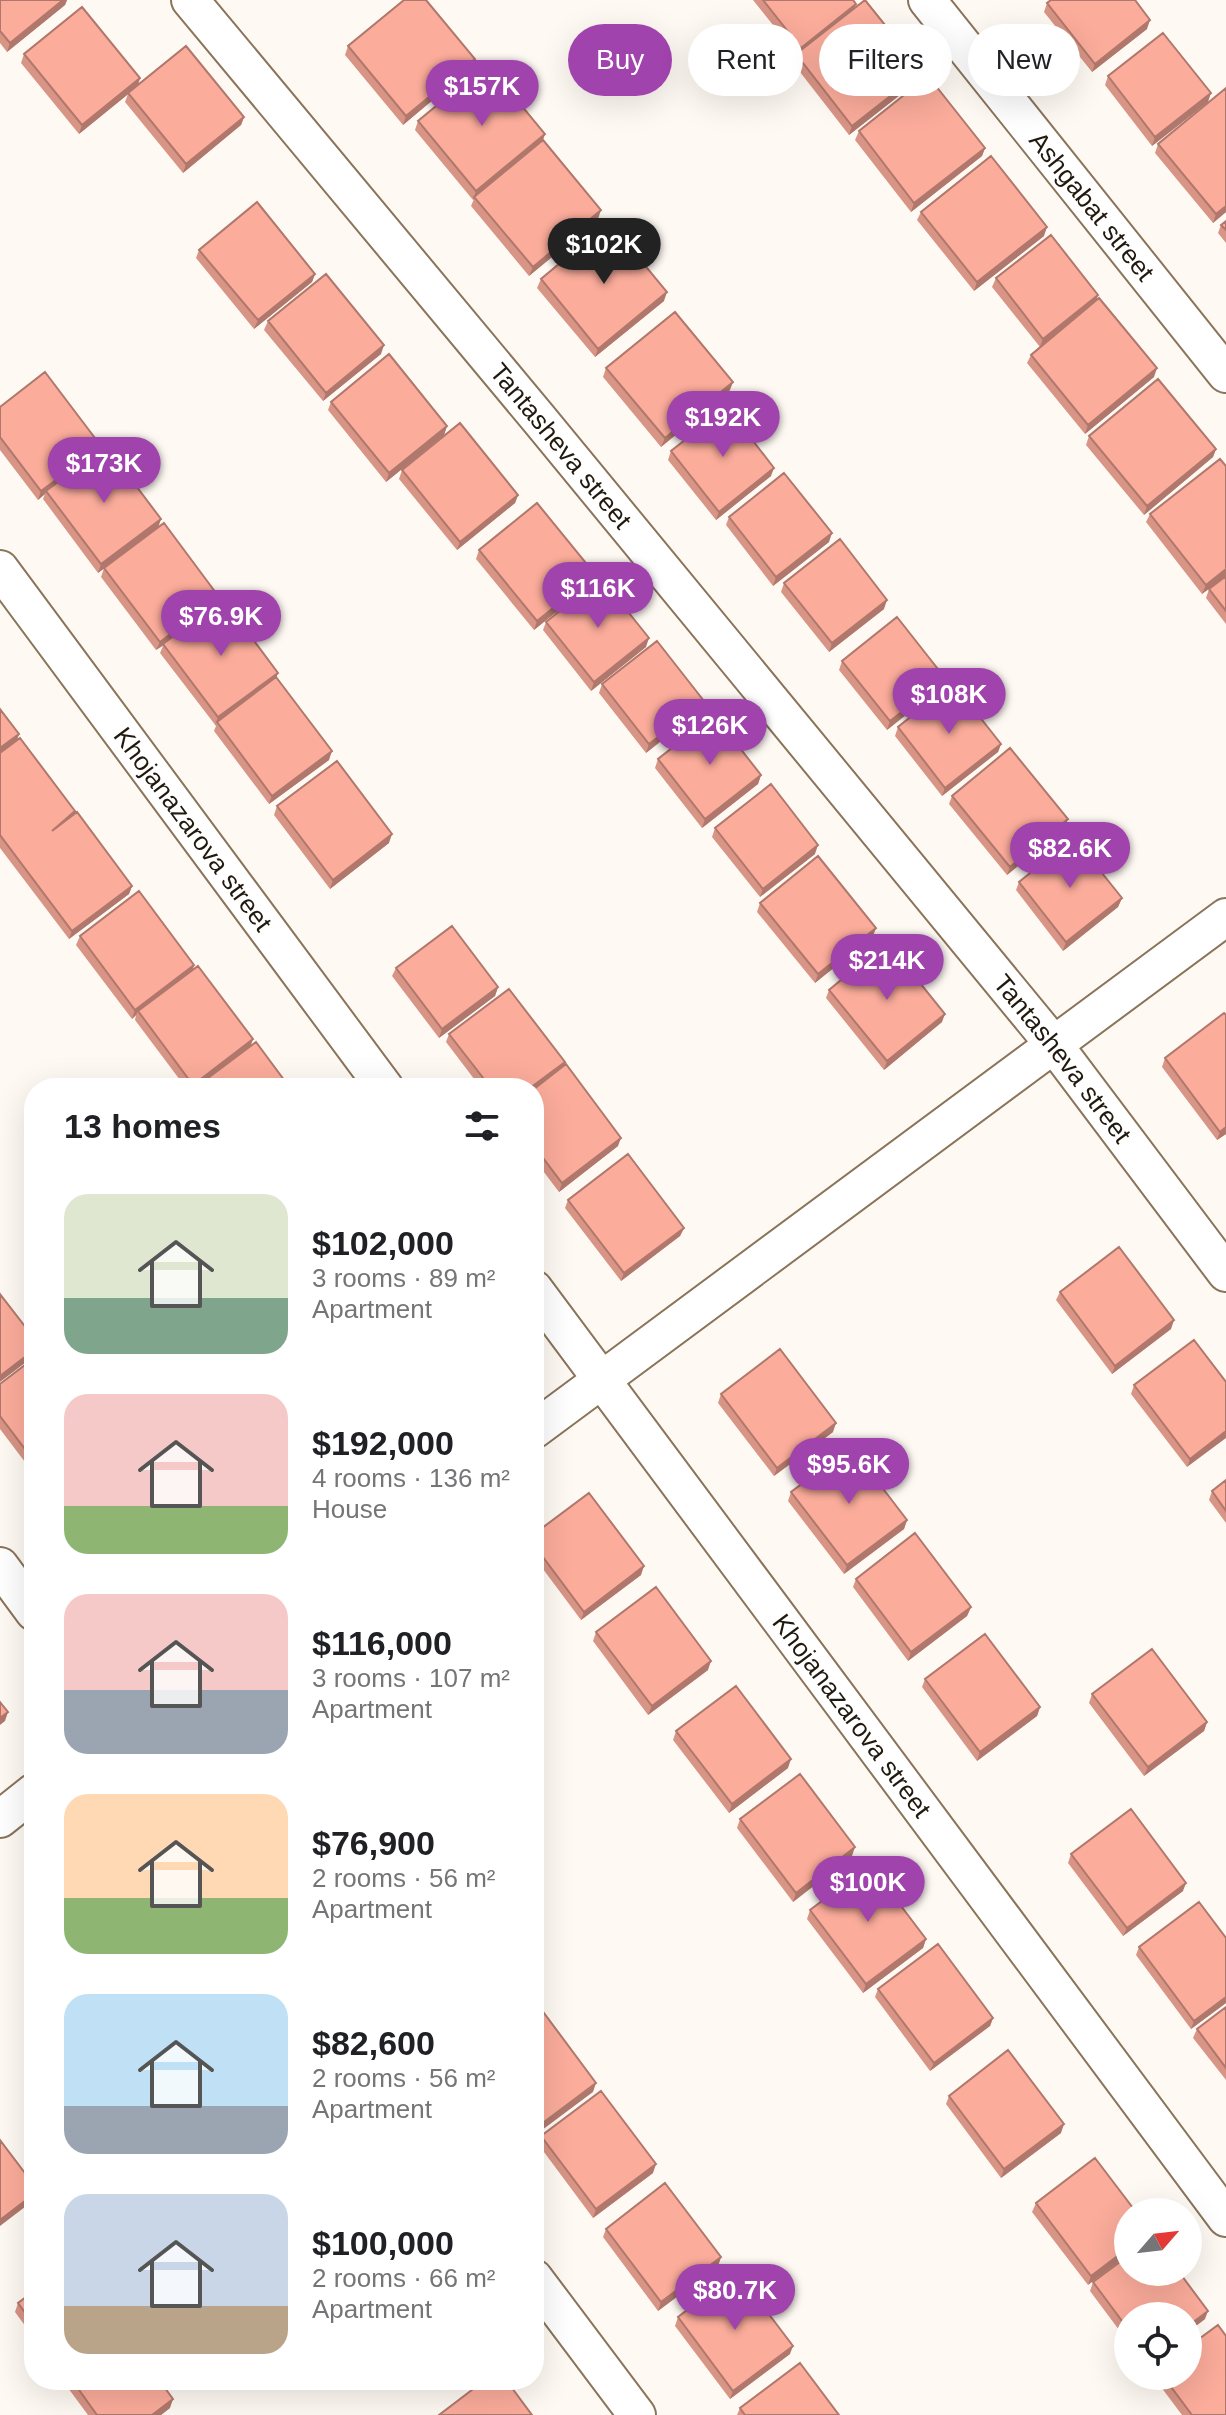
<!DOCTYPE html>
<html lang="en">
<head>
<meta charset="utf-8">
<style>
  body { margin:0; font-family:Arial,sans-serif; background:#f2f2f2; color:#202124; height:100vh; display:flex; flex-direction:column; font-size:30px; white-space:nowrap }
  * { box-sizing:border-box; margin:0 }
  p { font-size:26px; color:#757577 }
  .icon { flex:none; width:44px; height:44px; fill:none; stroke:currentColor; stroke-width:2; stroke-linecap:round; stroke-linejoin:round }
  .map { position:relative; flex:1; overflow:hidden }
  .drawer { position:absolute; left:24px; top:1078px; width:520px; height:1312px; display:flex; flex-direction:column; background:#fff; border-radius:32px; box-shadow:0 8px 32px #0002 }
  .drawer>* { flex:none }
  .banner { position:absolute; left:568px; top:24px; width:538px; height:72px; display:flex; gap:16px }
  .needle { width:52px; rotate:62deg }
  .fabs { position:absolute; left:1114px; top:2198px; display:grid; gap:16px }
  .fabs a { display:grid; place-items:center; width:88px; height:88px; border-radius:50%; background:#fff; box-shadow:0 8px 32px #0002; font-size:40px }
  .price { position:absolute; translate:-50% -68px; padding:0 18px; border-radius:28px; background:#a043ac; color:#fff; font-size:26px; line-height:52px; filter:drop-shadow(0 2px 4px #0008) }
  .price::after { content:''; position:absolute; left:50%; top:48px; width:24px; height:18px; margin-left:-12px; background:inherit; clip-path:polygon(0 0,100% 0,50% 100%) }
  .price.current { background:#222; color:#fff }
  ul { padding:0; list-style:none }
  li { display:flex; align-items:center; gap:24px; height:200px; padding:0 40px }
  li span { display:grid; place-items:center; flex:none; width:224px; height:160px; border-radius:24px; color:#555 }
  li>.icon { margin-inline-start:auto }
  span .icon { width:96px; height:96px; fill:#fffc; stroke-width:1 }
  li b { font-size:34px }
  h2 { display:flex; justify-content:space-between; align-items:center; height:96px; padding:0 40px; font-size:34px }
  .pill { padding:0 28px; border-radius:36px; background:#fff; box-shadow:0 8px 32px #0002; font-size:28px; line-height:72px }
  .pill.current { background:#a043ac; color:#fff }
  .map>svg:first-child { display:block }
</style>
</head>
<body>
<div class="map">
<svg width="1226" height="2415" viewBox="0 0 1226 2415">
  <rect width="100%" height="100%" fill="#fff9f4"/>
  <g fill="none" stroke-linecap="round" stroke-linejoin="round">
    <defs>
      <g id="minor">
        <path id="s1" d="M190 0 539 419 1055 1046 1226 1273"/>
        <path id="s2" d="M927 0 1226 374"/>
        <path id="s3" d="M0 569 385 1088"/>
        <path id="s4" d="M534 1289 1226 2218"/>
        <path d="M534 1430 1226 917"/>
        <path d="M0 1566 34 1612"/>
        <path d="M0 1819 34 1792"/>
        <path d="M534 2278 637 2415"/>
      </g>
    </defs>
    <use href="#minor" stroke="#8a745a" stroke-width="40"/>
    <use href="#minor" stroke="#fff" stroke-width="36"/>
  </g>
  <path fill="#d89485" d="M0 0H67L65 5 7 52 0 43Z
    M753 0H853L855 8 919 80 849 135 793 63 796 54Z
    M1047 3 1147 29 1092 72 1044 12Z
    M348 46 472 67 403 125 345 55Z
    M24 54 140 78 138 86 244 117 241 125 183 173 125 102 128 94 79 134 21 63Z
    M1108 76 1208 102 1152 146 1105 85Z
    M1226 88V212L1213 223 1155 153 1158 144Z
    M418 121 542 141 598 219 529 276 471 206 474 199 473 200 415 130Z
    M859 131 985 148 982 156 911 212 855 140Z
    M921 212 1044 236 974 291 917 220Z
    M1226 221V243L1218 233 1221 225Z
    M199 250 315 274 312 282 254 329 196 258Z
    M996 278 1098 295 1096 301 1154 377 1085 434 1027 363 1031 355 1040 347 992 287Z
    M541 279 664 301 595 357 537 288Z
    M268 321 381 354 323 401 264 330Z
    M606 368 730 390 661 447 603 377Z
    M331 402 447 426 444 435 386 482 328 410Z
    M0 407 101 446 99 451 276 677 329 760 269 804 214 731 216 726 160 653 163 646 156 650 101 577 104 568 136 544 98 573 43 499 45 494 38 500 0 450Z
    M1089 436 1216 449 1213 457 1144 515 1086 445Z
    M671 451 771 476 716 520 668 460Z
    M402 470 518 495 515 503 457 550 399 479Z
    M1150 514 1226 576 1202 594 1146 522Z
    M729 517 829 542 773 586 726 525Z
    M479 550 595 574 592 583 534 630 476 559Z
    M1226 576V624L1206 598 1209 589Z
    M784 583 884 609 829 652 781 592Z
    M546 622 646 647 591 691 543 630Z
    M842 661 942 686 887 730 839 670Z
    M602 684 704 701 701 709 646 753 599 693Z
    M0 709 19 734 17 740 75 811 74 814 132 886 129 894 69 939 0 848Z
    M898 727 1001 744 998 752 942 796 895 736Z
    M658 759 761 775 758 784 702 828 655 768Z
    M952 796 1064 828 1007 875 949 804Z
    M277 806 389 843 330 889 274 815Z
    M715 828 815 854 760 897 712 837Z
    M1019 882 1122 898 1118 907 1063 951 1016 890Z
    M760 903 873 936 815 983 757 912Z
    M80 936 194 965 193 970 250 1046 290 1088H186L135 1020 136 1015 132 1019 76 945Z
    M396 968 498 987 495 996 439 1038 392 976Z
    M829 990 942 1022 884 1070 826 998Z
    M1226 1015V1134L1217 1140 1162 1067 1165 1058Z
    M449 1034 565 1062 563 1067 618 1146 559 1192 534 1159V1088H481L446 1042Z
    M568 1200 684 1228 680 1236 621 1281 565 1208Z
    M1060 1292 1171 1329 1112 1374 1056 1300Z
    M34 1358V1474L0 1429V1384Z
    M1226 1382 1187 1467 1131 1394 1134 1385Z
    M721 1394 833 1432 774 1476 718 1403Z
    M1226 1480V1523L1209 1500 1212 1491Z
    M791 1492 907 1520 904 1529 844 1574 788 1501Z
    M534 1534 641 1575 581 1620 534 1557Z
    M856 1579 971 1607 967 1616 908 1661 853 1587Z
    M596 1632 708 1670 648 1715 593 1641Z
    M925 1679 1040 1707 1037 1716 977 1761 922 1687Z
    M1092 1694 1207 1722 1204 1731 1144 1776 1089 1703Z
    M676 1731 788 1768 729 1813 673 1740Z
    M740 1819 852 1856 793 1902 737 1828Z
    M1071 1854 1183 1891 1123 1936 1068 1863Z
    M810 1910 926 1939 923 1948 863 1993 807 1919Z
    M1226 1938V2003L1191 2029 1136 1955 1139 1947Z
    M878 1989 993 2018 990 2026 930 2071 875 1997Z
    M1226 2007V2080L1193 2038 1197 2029Z
    M949 2096 1061 2133 1001 2178 946 2104Z
    M541 2136 653 2173 593 2218 538 2144Z
    M1036 2203 1136 2212 1088 2285 1032 2212Z
    M606 2229 721 2257 718 2266 658 2311 603 2237Z
    M1093 2282 1205 2319 1188 2332V2316H1128V2342L1090 2291Z
    M34 2291V2338L15 2312 18 2303Z
    M678 2317 790 2354 730 2399 675 2326Z
    M1156 2376H1188L1226 2415H1182L1155 2379Z
    M71 2380 170 2408 161 2415H88L68 2388Z
    M740 2408 839 2415H737Z"/>
  <path fill="#b0786c" d="M63 0H67L65 5 7 52 10 43Z
    M856 4 853 13 798 56 801 48Z
    M1150 20 1147 29 1092 72 1095 64Z
    M475 59 472 67 403 125 406 116Z
    M922 71 919 80 849 135 852 126Z
    M140 78 137 87 79 134 82 125Z
    M1211 93 1208 102 1152 146 1155 137Z
    M244 117 241 125 183 173 186 164Z
    M545 134 542 143 473 200 476 191Z
    M985 148 982 156 911 212 914 203Z
    M1226 206V212L1213 223 1216 214Z
    M601 210 598 219 529 276 533 267Z
    M1047 227 1044 236 974 291 977 282Z
    M315 274 312 282 254 329 258 320Z
    M667 292 664 301 595 357 598 349Z
    M1098 295 1095 304 1040 347 1043 339Z
    M384 345 381 354 323 401 326 393Z
    M1157 368 1154 377 1085 434 1088 425Z
    M733 382 730 390 661 447 665 438Z
    M447 426 444 435 386 482 389 473Z
    M101 446 98 455 46 491 45 494 38 500 41 491Z
    M1216 449 1213 457 1144 515 1147 506Z
    M774 468 771 476 716 520 719 512Z
    M518 495 515 503 457 550 460 542Z
    M161 519 158 528 98 573 101 564Z
    M832 533 829 542 773 586 776 577Z
    M1226 569V576L1202 594 1206 585Z
    M595 574 592 583 534 630 537 621Z
    M219 597 216 606 156 650 160 642Z
    M887 600 884 609 829 652 832 643Z
    M649 638 646 647 591 691 594 682Z
    M278 673 275 681 217 722 215 726 218 717Z
    M945 678 942 686 887 730 890 721Z
    M704 701 701 709 646 753 649 744Z
    M19 734 16 743 0 754V748Z
    M1001 744 998 752 942 796 945 788Z
    M332 751 329 760 269 804 272 796Z
    M761 775 758 784 702 828 705 819Z
    M1068 819 1064 828 1007 875 1010 867Z
    M392 834 389 843 330 889 333 880Z
    M818 845 815 854 760 897 763 889Z
    M132 886 129 894 69 939 72 931Z
    M1122 898 1118 907 1063 951 1066 942Z
    M876 928 873 936 815 983 818 974Z
    M194 965 191 973 138 1011 136 1015 132 1019 135 1010Z
    M498 987 495 996 439 1038 442 1029Z
    M945 1014 942 1022 884 1070 887 1061Z
    M253 1039 250 1048 196 1088H192L193 1085Z
    M565 1062 562 1070 534 1088H530Z
    M1226 1127V1134L1217 1140 1220 1132Z
    M621 1138 618 1146 559 1192 562 1183Z
    M684 1228 680 1236 621 1281 624 1273Z
    M1174 1320 1171 1329 1112 1374 1115 1366Z
    M34 1350V1356L0 1382V1376Z
    M836 1423 833 1432 774 1476 777 1468Z
    M1226 1431V1438L1187 1467 1190 1459Z
    M907 1520 904 1529 844 1574 847 1565Z
    M644 1566 641 1575 581 1620 584 1612Z
    M971 1607 967 1616 908 1661 911 1652Z
    M711 1661 708 1670 648 1715 652 1706Z
    M1040 1707 1037 1716 977 1761 980 1752Z
    M8 1712 5 1721 0 1725V1718Z
    M1207 1722 1204 1731 1144 1776 1148 1767Z
    M791 1759 788 1768 729 1813 732 1804Z
    M855 1847 852 1856 793 1902 796 1893Z
    M1186 1883 1183 1891 1123 1936 1127 1928Z
    M926 1939 923 1948 863 1993 866 1984Z
    M1226 1997V2003L1191 2029 1194 2021Z
    M993 2018 990 2026 930 2071 934 2063Z
    M596 2083 593 2092 534 2136 536 2128Z
    M1064 2124 1061 2133 1001 2178 1004 2169Z
    M656 2164 653 2173 593 2218 596 2209Z
    M34 2194V2200L0 2226V2220Z
    M1128 2248V2255L1088 2285 1091 2276Z
    M721 2257 718 2266 658 2311 661 2302Z
    M1208 2311 1205 2319 1188 2332V2326Z
    M793 2346 790 2354 730 2399 733 2391Z
    M173 2399 170 2408 161 2415H152Z"/>
  <path fill="#fbac9b" stroke="#b0786c" stroke-width="2" d="M0 0H63L10 43 0 31Z
    M404 0H426L475 59 406 116 348 46Z
    M763 0H853L856 4 801 48Z
    M865 0 922 71 852 126 796 54Z
    M1051 0H1135L1150 20 1095 64 1047 3Z
    M82 7 140 78 82 125 24 54Z
    M1163 33 1211 93 1155 137 1108 76Z
    M186 46 244 117 186 164 128 93Z
    M487 64 545 134 476 191 418 121Z
    M928 76 985 148 914 203 859 131Z
    M1226 88V206L1216 214 1158 144Z
    M543 140 601 210 533 267 474 197Z
    M991 156 1047 227 977 282 921 212Z
    M257 202 315 274 258 320 199 250Z
    M1226 221V230L1221 225Z
    M609 222 667 292 598 349 541 279Z
    M1051 235 1098 295 1043 339 996 278Z
    M326 274 384 345 326 393 268 321Z
    M1099 298 1157 368 1088 425 1031 355Z
    M675 312 733 382 665 438 606 368Z
    M389 354 447 426 389 473 331 402Z
    M45 372 101 446 41 491 0 437V407Z
    M1158 379 1216 449 1147 506 1089 436Z
    M727 407 774 468 719 512 671 451Z
    M460 423 518 495 460 542 402 470Z
    M106 446 161 519 101 564 46 491Z
    M1220 459 1226 466V569L1206 585 1150 514Z
    M784 473 832 533 776 577 729 517Z
    M537 503 595 574 537 621 479 550Z
    M164 523 219 597 160 642 104 568Z
    M840 539 887 600 832 643 784 583Z
    M1226 576V611L1209 589Z
    M601 578 649 638 594 682 546 622Z
    M223 599 278 673 218 717 163 644Z
    M897 617 945 678 890 721 842 661Z
    M657 641 704 701 649 744 602 684Z
    M276 677 332 751 272 796 217 722Z
    M953 683 1001 744 945 788 898 727Z
    M0 709 19 734 0 748Z
    M714 715 761 775 705 819 658 759Z
    M20 738 75 811 52 831 77 812 132 886 72 931 0 835V753Z
    M1010 748 1068 819 1010 867 952 796Z
    M337 761 392 834 333 880 277 806Z
    M771 784 818 845 763 889 715 828Z
    M1074 838 1122 898 1066 942 1019 882Z
    M818 856 876 928 818 974 760 903Z
    M139 891 194 965 135 1010 80 936Z
    M452 926 498 987 442 1029 396 968Z
    M887 942 945 1014 887 1061 829 990Z
    M198 966 253 1039 193 1085 138 1011Z
    M509 989 565 1062 530 1088H491L449 1034Z
    M1224 1013 1226 1015V1127L1220 1132 1165 1058Z
    M256 1042 290 1088H197L196 1087Z
    M566 1064 621 1138 562 1183 534 1146V1089Z
    M628 1154 684 1228 624 1273 568 1200Z
    M1119 1247 1174 1320 1115 1366 1060 1292Z
    M0 1294 34 1338V1350L0 1376Z
    M1194 1340 1226 1382V1431L1190 1459 1134 1385Z
    M780 1349 836 1423 777 1468 721 1394Z
    M34 1358V1461L0 1416V1384Z
    M851 1447 907 1520 847 1565 791 1492Z
    M1226 1480V1511L1212 1491Z
    M589 1493 644 1566 584 1612 534 1545V1534Z
    M915 1533 971 1607 911 1652 856 1579Z
    M656 1587 711 1661 652 1706 596 1632Z
    M985 1634 1040 1707 980 1752 925 1679Z
    M1152 1649 1207 1722 1148 1767 1092 1694Z
    M736 1686 791 1759 732 1804 676 1731Z
    M0 1702 8 1712 0 1718Z
    M800 1774 855 1847 796 1893 740 1819Z
    M1131 1809 1186 1883 1127 1928 1071 1854Z
    M870 1865 926 1939 866 1984 810 1910Z
    M1199 1902 1226 1938V1997L1194 2021 1139 1947Z
    M938 1944 993 2018 934 2063 878 1989Z
    M1226 2007V2068L1197 2029Z
    M541 2009 596 2083 536 2128 534 2125V2014Z
    M1008 2050 1064 2124 1004 2169 949 2096Z
    M601 2091 656 2164 596 2209 541 2136Z
    M0 2140 34 2185V2194L0 2220Z
    M1095 2158 1136 2212H1128V2248L1091 2276 1036 2203Z
    M665 2183 721 2257 661 2302 606 2229Z
    M1128 2256V2272H1179L1208 2311 1188 2326V2316H1128V2329L1093 2282Z
    M737 2272 793 2346 733 2391 678 2317Z
    M34 2291V2325L18 2303Z
    M1218 2325 1226 2336V2415H1192L1163 2376H1188V2347Z
    M800 2363 839 2415H745L740 2408Z
    M72 2380H159L173 2399 152 2415H97Z
    M485 2380H506L532 2415H439Z"/>
  <g text-anchor="middle" stroke-width="7" stroke-linejoin="round" paint-order="stroke">
    <g font-size="26" fill="#21190e" stroke="#fff9f4">
      <text dy="9" stroke="none"><textPath href="#s2" startOffset="264">Ashgabat street</textPath></text>
      <text dy="9" stroke="none"><textPath href="#s1" startOffset="580">Tantasheva street</textPath></text>
      <text dy="9" stroke="none"><textPath href="#s3" startOffset="324">Khojanazarova street</textPath></text>
      <text dy="9" stroke="none"><textPath href="#s1" startOffset="1372">Tantasheva street</textPath></text>
      <text dy="9" stroke="none"><textPath href="#s4" startOffset="532">Khojanazarova street</textPath></text>
    </g>
  </g>
</svg>
<div class="fabs">
<a><svg class="needle" viewBox="-14 -14 28 28"><path d="M0-13l5 13h-10z" fill="#e53935"/><path d="M0 13l5-13h-10z" fill="#757577"/></svg></a>
<a><svg class="icon" aria-label="locate" viewBox="0 0 24 24"><circle cx="12" cy="12" r="6"/><path d="M12 2v4M12 18v4M2 12h4M18 12h4"/></svg></a>
</div>
<b class="price" style="left:482px;top:128px">$157K</b>
<b class="price current" style="left:604px;top:286px">$102K</b>
<b class="price" style="left:723px;top:459px">$192K</b>
<b class="price" style="left:104px;top:505px">$173K</b>
<b class="price" style="left:598px;top:630px">$116K</b>
<b class="price" style="left:221px;top:658px">$76.9K</b>
<b class="price" style="left:949px;top:736px">$108K</b>
<b class="price" style="left:710px;top:767px">$126K</b>
<b class="price" style="left:1070px;top:890px">$82.6K</b>
<b class="price" style="left:887px;top:1002px">$214K</b>
<b class="price" style="left:849px;top:1506px">$95.6K</b>
<b class="price" style="left:868px;top:1924px">$100K</b>
<b class="price" style="left:735px;top:2332px">$80.7K</b>
<div class="banner">
<a class="pill current">Buy</a>
<a class="pill">Rent</a>
<a class="pill">Filters</a>
<a class="pill">New</a>
</div>
<section class="drawer">
<h2>13 homes<svg class="icon" aria-label="filters" viewBox="0 0 24 24"><path d="M4 7h16M4 17h16"/><circle cx="9" cy="7" r="2"/><circle cx="15" cy="17" r="2"/></svg></h2>
<ul>
<li><span style="background:linear-gradient(#dfe7d0 65%,#7fa58c 0)"><svg class="icon" aria-label="home" viewBox="0 0 24 24"><path d="M3 11l9-7 9 7M6 9v11h12V9"/></svg></span><div><b>$102,000</b><p>3 rooms · 89 m²</p><p>Apartment</p></div></li>
<li><span style="background:linear-gradient(#f6c9c9 70%,#8fb573 0)"><svg class="icon" aria-label="home" viewBox="0 0 24 24"><path d="M3 11l9-7 9 7M6 9v11h12V9"/></svg></span><div><b>$192,000</b><p>4 rooms · 136 m²</p><p>House</p></div></li>
<li><span style="background:linear-gradient(#f6c9c9 60%,#9aa5b1 0)"><svg class="icon" aria-label="home" viewBox="0 0 24 24"><path d="M3 11l9-7 9 7M6 9v11h12V9"/></svg></span><div><b>$116,000</b><p>3 rooms · 107 m²</p><p>Apartment</p></div></li>
<li><span style="background:linear-gradient(#ffd9b3 65%,#8fb573 0)"><svg class="icon" aria-label="home" viewBox="0 0 24 24"><path d="M3 11l9-7 9 7M6 9v11h12V9"/></svg></span><div><b>$76,900</b><p>2 rooms · 56 m²</p><p>Apartment</p></div></li>
<li><span style="background:linear-gradient(#bfe0f5 70%,#9aa5b1 0)"><svg class="icon" aria-label="home" viewBox="0 0 24 24"><path d="M3 11l9-7 9 7M6 9v11h12V9"/></svg></span><div><b>$82,600</b><p>2 rooms · 56 m²</p><p>Apartment</p></div></li>
<li><span style="background:linear-gradient(#c9d6e8 70%,#b9a48a 0)"><svg class="icon" aria-label="home" viewBox="0 0 24 24"><path d="M3 11l9-7 9 7M6 9v11h12V9"/></svg></span><div><b>$100,000</b><p>2 rooms · 66 m²</p><p>Apartment</p></div></li>
</ul>
</section>
</div>
</body>
</html>
